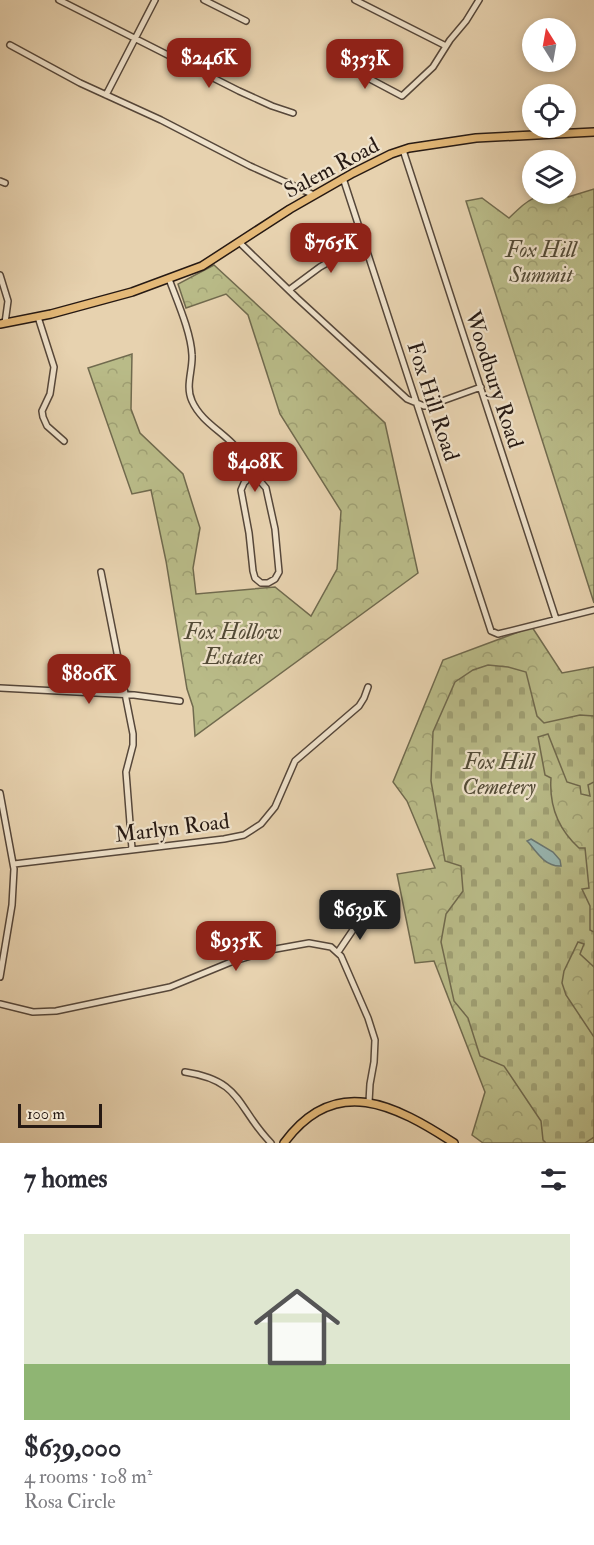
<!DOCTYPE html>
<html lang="en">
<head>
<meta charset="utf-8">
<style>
  body { margin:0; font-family:"IM FELL Double Pica",serif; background:#f7f7f7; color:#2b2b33; height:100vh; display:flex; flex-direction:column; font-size:22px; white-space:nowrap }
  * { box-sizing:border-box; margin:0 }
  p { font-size:20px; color:#7c7c81 }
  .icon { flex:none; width:33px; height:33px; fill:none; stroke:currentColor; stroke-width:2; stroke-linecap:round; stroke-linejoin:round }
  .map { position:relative; height:1143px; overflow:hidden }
  .sheet { display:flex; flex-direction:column; background:#fff; flex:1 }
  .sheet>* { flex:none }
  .needle { width:39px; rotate:349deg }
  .buttons { position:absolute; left:522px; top:18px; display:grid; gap:12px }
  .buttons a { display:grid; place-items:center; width:54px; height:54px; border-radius:50%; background:#fff; box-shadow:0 3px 9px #0003; font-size:30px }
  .scale { position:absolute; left:18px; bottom:15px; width:84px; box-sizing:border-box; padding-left:6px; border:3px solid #261913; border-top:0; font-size:16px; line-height:21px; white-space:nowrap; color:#261913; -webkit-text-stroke:4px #efe2cb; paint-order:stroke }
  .price { position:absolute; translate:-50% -51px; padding:0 14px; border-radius:12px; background:#8f2418; color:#fff; font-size:20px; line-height:39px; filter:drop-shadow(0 2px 3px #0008) }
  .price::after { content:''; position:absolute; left:50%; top:36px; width:18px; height:14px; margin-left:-9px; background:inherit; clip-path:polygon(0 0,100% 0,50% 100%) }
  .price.on { background:#222; color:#fff }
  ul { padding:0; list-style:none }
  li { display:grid; align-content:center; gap:12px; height:318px; padding:0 24px }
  li span { display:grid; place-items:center; height:186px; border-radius:0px; color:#555 }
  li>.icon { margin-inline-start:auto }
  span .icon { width:108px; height:108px; fill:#fffc; stroke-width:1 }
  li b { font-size:26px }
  h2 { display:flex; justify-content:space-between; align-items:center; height:72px; padding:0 24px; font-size:26px }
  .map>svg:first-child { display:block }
</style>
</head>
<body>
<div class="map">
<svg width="594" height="1143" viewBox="0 0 594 1143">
  <defs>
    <pattern id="forest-crowns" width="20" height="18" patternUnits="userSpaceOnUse" patternTransform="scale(1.5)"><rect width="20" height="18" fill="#b9bb88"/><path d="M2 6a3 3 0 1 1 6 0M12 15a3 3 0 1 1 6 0" fill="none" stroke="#9fa074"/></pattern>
    <pattern id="cemetery-stones" width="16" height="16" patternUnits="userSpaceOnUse" patternTransform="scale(1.5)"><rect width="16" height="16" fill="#b9bb88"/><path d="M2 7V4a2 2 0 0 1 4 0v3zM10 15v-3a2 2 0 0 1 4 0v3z" fill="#9fa074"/></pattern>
    <pattern id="water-ripples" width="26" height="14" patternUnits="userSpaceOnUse" patternTransform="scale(1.5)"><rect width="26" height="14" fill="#98b6b1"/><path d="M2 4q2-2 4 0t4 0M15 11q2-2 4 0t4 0" fill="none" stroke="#7c938f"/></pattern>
  </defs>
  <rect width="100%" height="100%" fill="#e7d2af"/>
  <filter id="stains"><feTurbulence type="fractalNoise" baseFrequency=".00333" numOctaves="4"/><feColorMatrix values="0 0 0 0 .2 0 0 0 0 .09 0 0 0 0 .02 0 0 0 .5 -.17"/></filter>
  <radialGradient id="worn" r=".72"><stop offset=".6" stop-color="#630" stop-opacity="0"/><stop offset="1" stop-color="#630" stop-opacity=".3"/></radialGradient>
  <path fill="url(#forest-crowns)" stroke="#706a4e" stroke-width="1.5" d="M594 189V603L466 201 482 198 509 218C531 197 534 194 566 194V191L568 197Z
    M214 265 385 423 418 573 195 736 193 707 187 689 166 561 151 490 132 494 88 368 132 354 131 409 140 433 183 474 200 528 193 568 196 594 275 587 311 616 337 569 341 511 280 414 248 315 226 294 186 308 178 284Z
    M532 627 562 673 594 667V1143H483L472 1135 485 1092 434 961 415 963 397 874 435 868 407 801 393 782 443 660Z"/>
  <path fill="url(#cemetery-stones)" stroke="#706a4e" stroke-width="1.5" d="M488 665 508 667 526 672 537 716 544 723 580 715 594 716V782L588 785 590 796 581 794 580 786 567 782 548 734 538 737 545 775 551 778C549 806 558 829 579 848H585L589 888 582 889 590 906V930L594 932V967L580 954 584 944 578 942 564 971 562 983 566 995 594 1037V1137L585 1143H546L543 1140 541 1121 504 1066 480 1056 468 1018 454 1001 441 942 446 914 463 891 461 866 445 861 431 781 433 732 455 682 473 670Z"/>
  <path fill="url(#water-ripples)" stroke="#6a7772" stroke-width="1.5" d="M531 839 553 852 560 860 561 866C546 867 537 853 529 843L527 841Z"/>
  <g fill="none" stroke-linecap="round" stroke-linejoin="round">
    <defs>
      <path id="minor" d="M59 0 239 91 272 106 293 113
        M204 0 246 21
        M355 0 446 46
        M10 45 80 83 161 120 250 166 314 195
        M336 61 402 96 433 67 450 40 466 21 479 0
        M106 95 155 0
        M403 150 556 619
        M343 178 491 631 498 634 594 610
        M0 181 5 183
        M239 242 297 298 407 399 424 406 431 405 481 387
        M0 275 8 301 5 323
        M169 279C177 301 191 332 192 355 193 370 185 386 192 401 203 426 232 435 244 459 247 465 248 471 250 477
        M289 290 320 267 364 242
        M38 317 54 367 50 394 42 411 43 417 47 426 64 441
        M250 477 260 481 266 488 275 529 279 572 275 579 268 583H261L255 578 253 571 249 533 241 490 244 483Z
        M101 572 133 734V745L126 772 132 849
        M0 688 134 695 180 701
        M0 793 14 869 12 905 0 977
        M14 864 224 839 244 835 261 824 275 807 295 761 359 706 364 698 368 687
        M338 952 361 918
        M0 1004 33 1012 56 1011 170 987 231 962 270 950 309 943 331 947 341 956 368 1018 375 1040 374 1062 370 1084 369 1102
        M185 1072C243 1081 236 1107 271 1143"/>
      <path id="major" d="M0 324 51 314 132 292 202 266 290 209 353 173 391 154 409 148 476 138 594 132
        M284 1143C335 1073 395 1105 454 1143"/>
    </defs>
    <use href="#minor" stroke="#56473a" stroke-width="8"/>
    <use href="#major" stroke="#261913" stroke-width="10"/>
    <use href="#minor" stroke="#efe2cb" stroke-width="5"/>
    <use href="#major" stroke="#e4b978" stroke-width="7"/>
  </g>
  <g text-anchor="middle" stroke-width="4.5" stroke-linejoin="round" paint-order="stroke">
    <g font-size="22" fill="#261913" stroke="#efe2cb">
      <text transform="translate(331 167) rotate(-28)" y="8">Salem Road</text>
      <text transform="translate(495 379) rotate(72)" y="8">Woodbury Road</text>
      <text transform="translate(434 401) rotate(72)" y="8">Fox Hill Road</text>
      <text transform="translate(172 827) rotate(-7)" y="8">Marlyn Road</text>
    </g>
    <g font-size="22" font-style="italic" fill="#524a36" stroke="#efe2cb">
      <text x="541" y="257">Fox Hill<tspan x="541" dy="25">Summit</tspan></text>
      <text x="233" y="639">Fox Hollow<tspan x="233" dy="25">Estates</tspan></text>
      <text x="499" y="769">Fox Hill<tspan x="499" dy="25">Cemetery</tspan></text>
    </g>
  </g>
  <rect width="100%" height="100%" filter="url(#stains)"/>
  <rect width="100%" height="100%" fill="url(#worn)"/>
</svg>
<div class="buttons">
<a><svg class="needle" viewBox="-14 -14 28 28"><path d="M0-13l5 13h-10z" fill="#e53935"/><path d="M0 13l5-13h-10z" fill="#7c7c81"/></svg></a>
<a><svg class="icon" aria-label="locate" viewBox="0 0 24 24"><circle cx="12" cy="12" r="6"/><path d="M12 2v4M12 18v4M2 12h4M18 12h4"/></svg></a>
<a><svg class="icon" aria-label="layers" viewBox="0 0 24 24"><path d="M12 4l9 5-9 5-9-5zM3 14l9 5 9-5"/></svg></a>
</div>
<div class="scale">100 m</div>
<b class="price" style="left:209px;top:89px">$246K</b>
<b class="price" style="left:365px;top:90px">$353K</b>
<b class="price" style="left:331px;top:274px">$765K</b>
<b class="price" style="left:255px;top:493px">$408K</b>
<b class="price" style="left:89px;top:705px">$806K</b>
<b class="price on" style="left:360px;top:941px">$639K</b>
<b class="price" style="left:236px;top:972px">$935K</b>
</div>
<section class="sheet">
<h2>7 homes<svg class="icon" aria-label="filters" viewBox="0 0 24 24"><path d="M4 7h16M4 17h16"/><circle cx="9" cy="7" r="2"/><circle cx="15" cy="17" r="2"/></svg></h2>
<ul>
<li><span style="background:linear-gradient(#dfe7d0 70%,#8fb573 0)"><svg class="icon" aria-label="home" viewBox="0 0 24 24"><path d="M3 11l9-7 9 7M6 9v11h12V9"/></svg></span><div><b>$639,000</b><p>4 rooms · 108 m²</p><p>Rosa Circle</p></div></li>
</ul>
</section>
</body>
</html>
